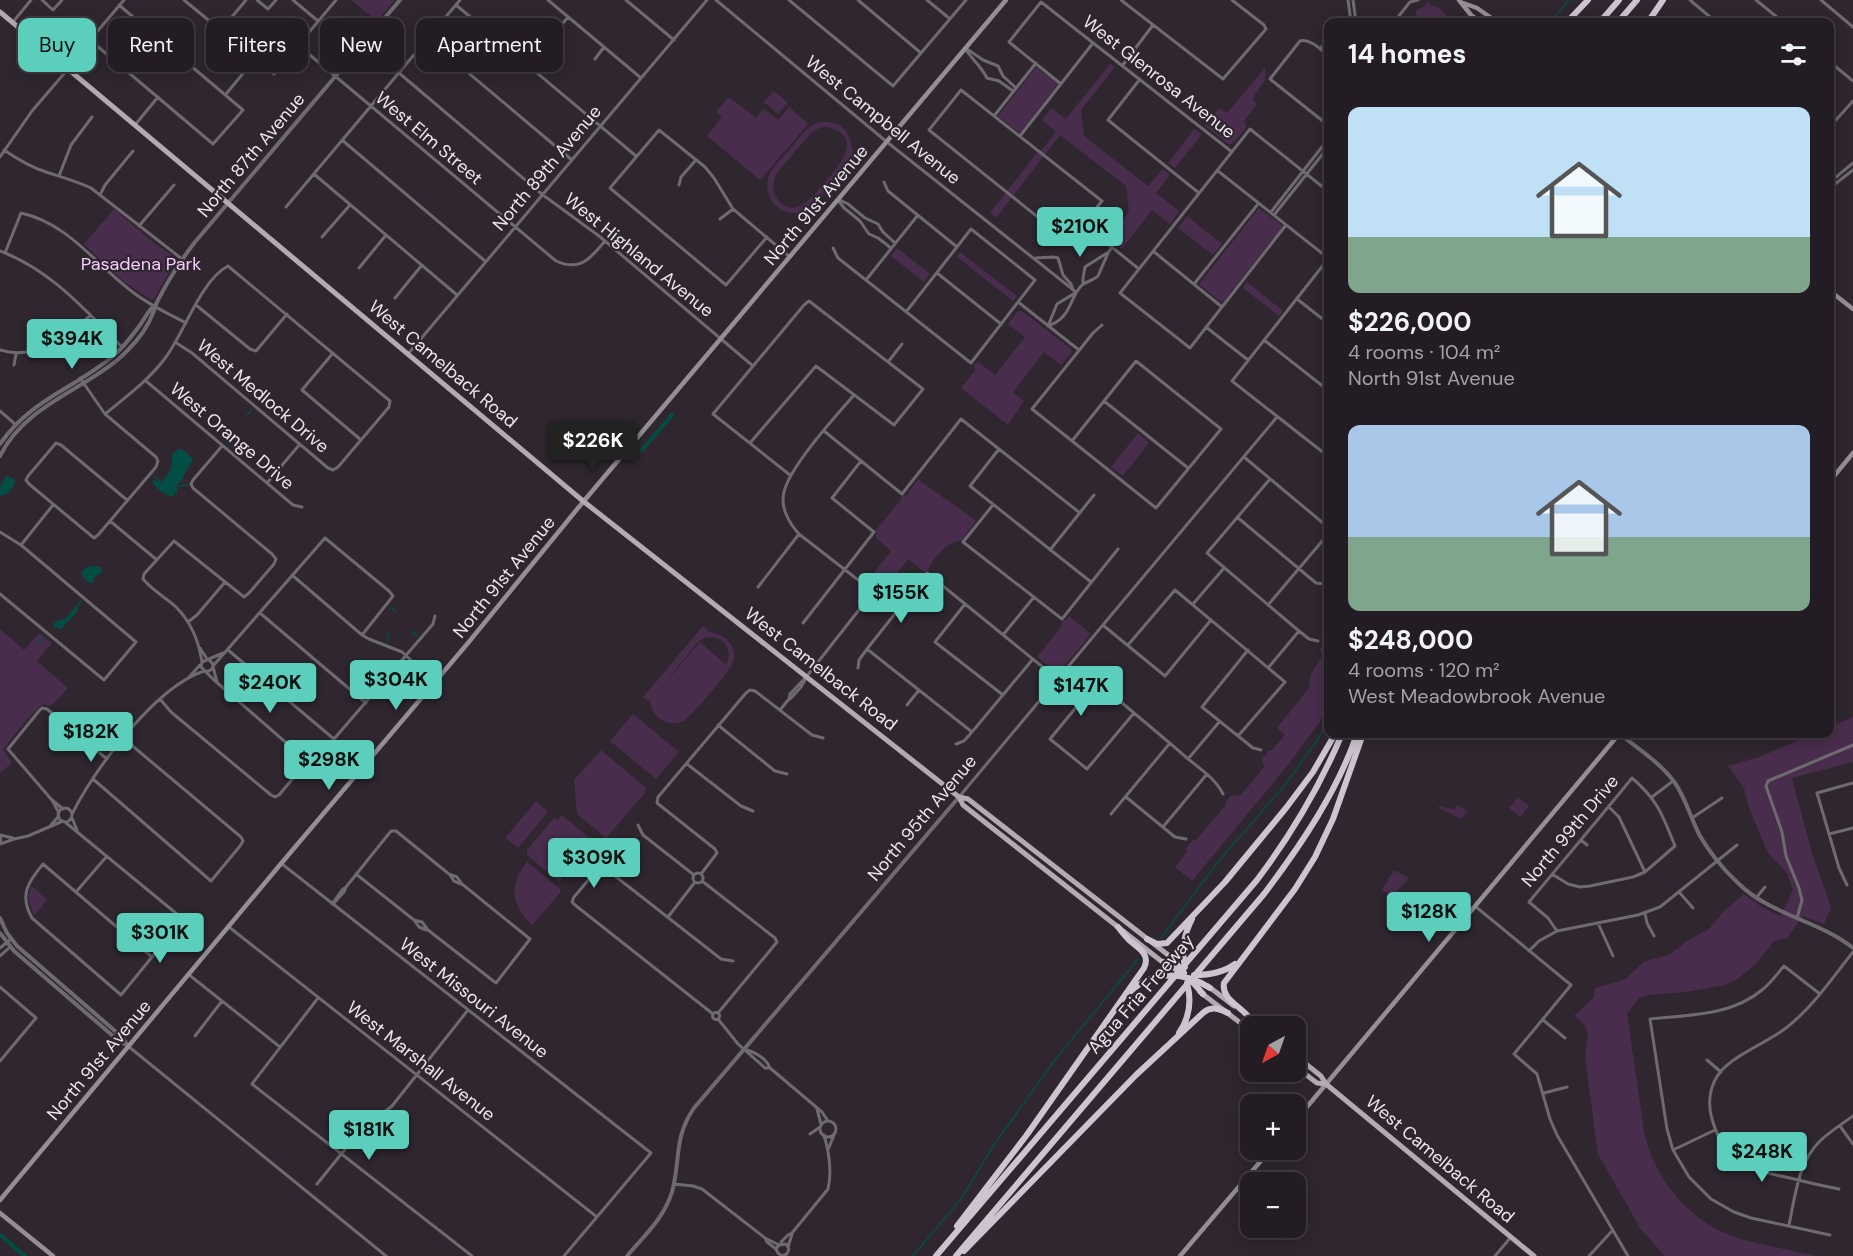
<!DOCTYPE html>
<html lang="en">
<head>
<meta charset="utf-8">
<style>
  body { margin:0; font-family:"DM Sans",sans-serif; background:#2f2931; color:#f1f3f6; height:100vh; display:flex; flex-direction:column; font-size:22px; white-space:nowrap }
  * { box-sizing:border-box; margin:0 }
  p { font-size:20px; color:#a3a1a6 }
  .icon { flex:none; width:33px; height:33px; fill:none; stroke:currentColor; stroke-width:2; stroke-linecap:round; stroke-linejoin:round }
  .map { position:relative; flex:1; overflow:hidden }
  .panel { position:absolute; left:1324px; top:18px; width:510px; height:720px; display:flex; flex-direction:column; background:#231c24; border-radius:12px; box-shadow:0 3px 15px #0003,0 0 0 2px #403a41 }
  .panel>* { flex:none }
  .banner { position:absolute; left:18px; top:18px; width:570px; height:54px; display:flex; gap:12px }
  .needle { width:39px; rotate:220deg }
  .controls { position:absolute; left:1240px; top:1016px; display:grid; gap:12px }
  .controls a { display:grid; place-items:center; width:66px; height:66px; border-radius:12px; background:#231c24; box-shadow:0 3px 15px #0003,0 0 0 2px #403a41; font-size:30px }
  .price { position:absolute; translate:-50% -51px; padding:0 14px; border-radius:6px; background:#5bcebc; color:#111; font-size:20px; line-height:39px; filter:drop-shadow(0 2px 3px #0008) }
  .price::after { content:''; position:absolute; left:50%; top:36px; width:18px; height:14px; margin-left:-9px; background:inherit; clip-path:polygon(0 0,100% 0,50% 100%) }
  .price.selected { background:#222; color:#fff }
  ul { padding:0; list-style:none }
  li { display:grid; align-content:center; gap:12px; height:318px; padding:0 24px }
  li span { display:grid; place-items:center; height:186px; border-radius:12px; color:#555 }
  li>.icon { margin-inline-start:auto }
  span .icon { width:108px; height:108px; fill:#fffc; stroke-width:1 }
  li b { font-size:26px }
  h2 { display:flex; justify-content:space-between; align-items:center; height:72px; padding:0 24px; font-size:26px }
  .tag { padding:0 21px; border-radius:12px; background:#231c24; box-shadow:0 3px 15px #0003,0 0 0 2px #403a41; font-size:21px; line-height:54px }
  .tag.selected { background:#5bcebc; color:#111 }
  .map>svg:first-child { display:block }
</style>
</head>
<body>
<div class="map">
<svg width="1853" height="1256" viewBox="0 0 1853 1256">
  <rect width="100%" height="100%" fill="#2f2630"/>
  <path fill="#492d4c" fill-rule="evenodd" d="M351 0H395L377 21Z
    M1427 2H1429L1430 6H1436C1442 11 1447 12 1445 21L1418 22 1414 19 1417 10 1424 7Z
    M1110 64 1115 67 1081 110 1084 136 1148 186 1163 169 1170 175 1156 193 1179 211 1170 224 1152 210 1122 249 1108 238 1129 211 1126 186 1060 135 996 218 990 213 1036 154 1043 148 1056 132 1042 120 1051 108 1066 119Z
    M1036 67 1058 84 1020 133 998 116Z
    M1265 68V80L1252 99 1257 104 1244 121 1246 128 1232 144H1228L1205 126 1219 108 1227 113Z
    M774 91 788 103 778 114 764 102Z
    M729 97 756 118 764 109 778 120 789 107 808 124 760 180 707 136 722 117 716 112Z
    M820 122C845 119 851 136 854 157L807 212C800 213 791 214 784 211 770 205 764 189 769 176 773 166 783 157 789 150 799 139 806 126 820 122ZM827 127C864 136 841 163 827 180 813 196 791 226 774 193L773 185 776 174 811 133 819 128Z
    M1194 129 1202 134 1175 168 1168 163Z
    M1259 208 1283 226 1222 303 1199 284Z
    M114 209 150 240 177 259 153 300 150 299 123 281 84 244Z
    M1187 216 1222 244 1213 255 1178 228Z
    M897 248 930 274 924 282 891 256Z
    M960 252 1017 296 1013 301 957 257Z
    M1247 282 1283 311 1279 316 1243 288Z
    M1018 311H1022L1071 349V353L1061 365 1044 352 1013 392 1024 401 1008 425 961 388 975 371 974 365 978 362 995 375 1025 337 1008 324Z
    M1138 433 1149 443 1123 476 1111 467Z
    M918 479C937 494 957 506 976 521L961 541C947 541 933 558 928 571L924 572 908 559 881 594 866 583 891 551 876 538V530L900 501 902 496 907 495Z
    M1069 616 1091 634 1059 672H1057L1037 657 1062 626V622L1066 620Z
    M1329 618V701L1319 723 1288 765 1192 881 1175 867 1187 852 1186 848 1193 840H1196L1226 805 1225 802 1232 795 1240 796 1264 767 1262 758 1267 754 1268 751H1271L1285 735 1277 728 1309 688 1311 673 1322 657 1320 649 1326 641 1321 633Z
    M703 626 708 630 707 632C725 632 741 648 731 666 727 674 693 714 686 719 670 730 651 718 650 700L648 701 643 697ZM713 637C727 641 732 651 726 665L700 642 658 691 659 693 657 692 699 641 704 638Z
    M0 629 24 650 39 633 52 643 37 661 68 688 51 706 43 704 29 717 3 749 12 763 0 773Z
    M633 714 679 752 656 779 610 741Z
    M1853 717V762L1792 778 1813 857 1831 907 1824 924 1803 916 1787 938 1774 941 1755 965 1736 980 1725 985 1686 992 1649 995 1639 998 1627 1014 1645 1137C1659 1186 1694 1226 1744 1240 1768 1246 1793 1251 1817 1256H1665L1640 1228 1598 1154 1585 1058 1588 1033 1583 1023 1574 1016 1594 997 1595 988 1624 980 1645 961 1669 955 1687 941 1709 929 1724 911 1744 894 1762 907 1781 916 1793 890 1787 873 1768 853 1749 808 1744 788 1728 766 1759 757 1814 734H1830V727Z
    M601 750 645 787V793L606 838 577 814 574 780Z
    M1518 797 1529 806 1520 817 1509 808Z
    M536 801 548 812 518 848 505 838Z
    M1456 805 1468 811 1461 819 1439 808V806L1455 810Z
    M562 815 594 842V847L567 879 564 877 559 882 527 855V850L554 818 557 820Z
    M527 862 560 889V893L532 925C511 905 508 885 527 862Z
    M1394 870 1409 878 1393 896 1382 890Z
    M31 885 47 900 34 916 28 898Z"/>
  <path fill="#024e45" d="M180 449 185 451 193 460 183 476V480L177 484V493L171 497 159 490 152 482 155 480 161 483C163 479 169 475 170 471 175 461 166 454 180 449Z
    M6 475 14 479 15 484 8 493 0 496V487Z
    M88 566 100 567 103 571 94 578 93 583H89L82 576 81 573Z
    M75 607 78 608 77 612 61 629H59L53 626 55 622 66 618Z"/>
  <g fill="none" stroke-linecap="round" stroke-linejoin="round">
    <path stroke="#024e45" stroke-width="1.5" d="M1551 22 1569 0
      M247 415 252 409
      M227 444 232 438
      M154 476 161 482
      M178 486 188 485
      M77 607 81 601
      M391 607 396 612
      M412 631 417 636
      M387 641 389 634
      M40 642 44 637
      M1599 737 1602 734
      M1161 938 1218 862 1285 785 1318 739 1329 720
      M913 1256 961 1199 994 1145 1054 1061 1138 959"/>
    <path stroke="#024e45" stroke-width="4" d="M642 450 672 415
      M0 1235 25 1256"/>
    <path stroke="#6e6a6f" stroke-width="3" d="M42 0 53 10 62 0
      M184 0 274 74 336 0
      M257 0 268 9 276 0
      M293 0 318 21
      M548 0 641 78
      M626 0 674 40
      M716 0 887 142 1076 292
      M789 0 893 86 966 0
      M858 0 921 53
      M927 0 950 19
      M1121 0 1223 79 1266 29 1264 25 1232 0
      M1348 0 1351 22
      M1353 0 1356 22
      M1690 0 1716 22
      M1756 0 1783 22
      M1821 0 1853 27
      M119 5 243 110 213 144 90 40 124 0
      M456 5 636 156
      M13 22 31 0
      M1394 22 1410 2 1418 0
      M221 30 246 0
      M428 39 572 160
      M298 45 556 261C580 272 591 258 605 241
      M965 49C972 59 981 66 987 78L999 81 1013 91
      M967 49 983 60 998 66 1003 76 1016 88
      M1320 49 1329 39
      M1329 56C1321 50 1310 38 1300 41L1270 79 1329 126
      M595 59 604 47
      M1830 62 1853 81
      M528 65 568 17
      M1122 66 1153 25
      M399 73 543 195 599 236 753 366
      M1140 79 1108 120 1199 193
      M1061 84 1009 42 1041 2 1232 152
      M961 90 1102 201 1069 242 929 130Z
      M226 94 255 59
      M994 116 1036 63
      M1830 119 1835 121 1853 101
      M135 125 158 97
      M1020 136 1093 43
      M342 140 485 261
      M4 150C17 159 31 167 46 172 61 177 76 181 91 188L182 259
      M0 157 32 111 68 69
      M1218 171 1328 258
      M314 174 457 295
      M59 176 71 145 92 117
      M884 182 888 191 957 247
      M1830 182 1853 163
      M679 185 681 177 696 160
      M1830 188 1853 170
      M100 195 105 185 133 151
      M838 200 844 208 860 221 869 234 878 238 891 248
      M840 200 848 204 865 218 878 224 883 232 895 243
      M286 207 460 0
      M1271 212 1329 138
      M1274 215 1329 146
      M720 219 733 209
      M1083 224 1139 269
      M1286 225 1190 348 1120 293 1250 129 1329 192
      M139 226 174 185
      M322 237 350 205
      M767 237 726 285 610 188 659 130 705 167 714 178 733 209 790 257
      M833 248 838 258 971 363 1035 280 971 229 906 312
      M0 251C51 270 85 310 122 347
      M1153 251 1222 307
      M5 253 21 213C67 223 95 263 130 290 147 304 167 313 186 323
      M1036 258 1053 257 1058 258 1063 275 1071 284 1073 290
      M1328 259 1232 381 1329 457
      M359 268 386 235
      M937 273 1001 324
      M866 280 918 215
      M1083 284V278L1085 267 1107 253
      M1194 284 1258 204
      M395 298 422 265
      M1297 299 1329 324
      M1018 302 1079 350
      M196 305 250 349 256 351 287 314
      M1048 326C1072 317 1068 301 1081 286 1086 281 1093 281 1098 276L1108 253 1112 247
      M1048 326 1057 304 1075 293
      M1206 327 1248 360
      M39 332 46 347
      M1264 340 1329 391
      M0 350C36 361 64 337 90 316
      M333 353 302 390 361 440
      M408 354 707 0
      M888 362 902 344
      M14 365 16 354
      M80 378 105 414 156 457 158 461 156 467 98 535 94 538 29 484 26 480 28 476 56 443 61 445 127 500
      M146 381 293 505 302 507
      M854 395C835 417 790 466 784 492 780 507 789 523 799 534L898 611
      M1104 401 1188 468
      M0 411 16 425
      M105 414C127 396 149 380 166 357 184 333 201 280 228 266L390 401 389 407 338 467 333 470 328 468 192 353 175 342
      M824 431 902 494 961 419 1080 513
      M1072 441 1136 361 1221 429 1156 508C1115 475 1073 442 1032 409L1093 333 1102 325
      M750 443 816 366 894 425 923 389 809 301 804 305 713 414 790 475
      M999 449 970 486 1091 582
      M1244 457 1329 528
      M1270 479 1207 553 1299 631 1309 639 1318 641
      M267 483 300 444
      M993 505 963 542 1062 619 1118 549
      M1237 517 1316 583 1325 584
      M110 521 157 560
      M0 532 21 545 136 642 104 680 0 594
      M21 545 53 505
      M1050 550 1094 495
      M292 575 362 635 369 639 402 652 435 682
      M758 587 799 534
      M965 604 935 642 1003 695
      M1193 604 1224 568
      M1268 605 1329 533
      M260 613 366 703
      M188 622 197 615 225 582
      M803 623 874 532 832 498 861 461
      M1104 626 1165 676 1211 620
      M1003 635 1034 597
      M1128 645 1175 590 1285 682 1238 736
      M200 648 207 659
      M867 649 972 732
      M228 650 334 739 433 624 435 616
      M1248 650 1202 707 1253 748 1261 750
      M209 660 213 664C213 669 210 672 205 671L201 667 202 662 223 653
      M202 662C199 642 191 622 176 607 165 597 152 590 143 579L144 574 174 541 244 597 249 593 274 564 276 559 272 554 193 488 191 484 193 480 222 446
      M213 666 325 538 389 591 393 596 362 635
      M213 667 217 682
      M858 668 859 660 867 649 927 573 1082 699
      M1268 668 1299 631
      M190 676 200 665
      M160 699 171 712 271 795 275 797 279 795 305 764 306 760 214 680 206 672
      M790 699 801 687 806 678
      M907 705 919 690
      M780 710 789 699 790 694 807 676 873 592
      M1134 713 1087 769 1050 739 1097 682C1127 707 1157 732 1187 758 1200 769 1215 778 1223 794
      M718 725 775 771 787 774
      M956 744 964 741 972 732 1033 659
      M1188 759 1220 721
      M687 764 741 806 753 811
      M93 779 211 881 240 846 243 841 241 837 123 738
      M959 797 1277 417
      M1126 797 1175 837 1186 839
      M1652 797 1673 781
      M52 800 59 813
      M1609 807 1619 817 1645 872
      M58 815a7 7 0 1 1 14 0a7 7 0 1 1-14 0Z
      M63 809 51 799 8 749 39 711 42 708 47 709 107 759
      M72 814C95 769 155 687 204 671
      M1111 814 1170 743
      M72 818 77 830
      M1692 818 1722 798
      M65 822 183 919 121 995 32 918C19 895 28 882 43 864L152 957
      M638 825 643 835 694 875
      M50 826 59 816
      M1163 827 1207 774
      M1829 834 1853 828
      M0 835 13 838
      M1581 840 1587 845
      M0 844 14 839 28 836 63 821
      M282 864 651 1153 564 1256
      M693 878a5 5 0 1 1 10 0a5 5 0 1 1-10 0Z
      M356 874 414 920 419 927 426 930
      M701 874 717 853 715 849 657 803 658 797 746 693 750 690 755 691 812 735 823 738
      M1552 874 1568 884 1580 887 1590 886 1633 877 1645 872 1675 846C1663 816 1658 800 1632 778 1598 820 1563 861 1529 902L1548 918 1557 931
      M450 875 454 881 461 884
      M702 881 775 938 777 942 718 1013
      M1847 885 1839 868 1817 793 1853 783
      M76 892 107 856
      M1679 892 1693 908
      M1756 898 1765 887
      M334 903 344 892 346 887
      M332 904 342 890 346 887 391 831H396L449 874 457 877 462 884 530 939 496 983 428 930 422 922 414 920
      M1475 906 1571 985 1514 1054 1537 1074 1550 1119 1557 1135 1628 1256
      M1645 913 1647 923 1654 936
      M668 917 695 882
      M1797 918 1802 900 1799 888 1786 856 1782 832 1766 786 1768 781 1853 745
      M1598 923 1613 956
      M229 927 597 1217
      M0 948 11 939
      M1529 951 1539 941 1557 931 1638 915 1660 907 1737 845
      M0 956 10 947
      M188 974 280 1047
      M0 987 36 1018 0 1061
      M1820 994 1784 966C1777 974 1771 983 1762 990 1731 1016 1688 1015 1650 1019L1667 1129 1673 1150 1689 1177 1711 1199 1734 1212 1751 1218 1830 1235
      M318 998 252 1084 472 1256
      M712.5 1016a3.5 3.5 0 1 1 7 0a3.5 3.5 0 1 1-7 0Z
      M713 1014 575 905 572 902 574 897 601 865 721 959 733 961
      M718 1019 738 1044 765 1068H770
      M1543 1020 1565 1038
      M195 1036 222 1001
      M128 1046 386 1256
      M744 1049C754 1052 766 1057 770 1068L822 1112 828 1121
      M1707 1060 1721 1072
      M1544 1093 1567 1087
      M817 1109 821 1124
      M820 1129a8 8 0 1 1 16 0a8 8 0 1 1-16 0Z
      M1840 1126 1853 1144
      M810 1134 820 1127
      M828 1150 834 1135
      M1673 1150 1715 1130
      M317 1184 359 1132 392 1106 468 1010
      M674 1184 693 1186 702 1189 765 1238 779 1245 786 1244 789 1249 787 1254 782 1256 778 1253 776 1249 779 1245
      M1839 1189C1823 1186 1806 1182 1790 1178 1751 1170 1724 1162 1712 1119 1707 1102 1710 1084 1721 1071 1736 1054 1768 1042 1786 1028 1813 1007 1832 978 1853 952
      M1789 1225C1795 1197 1798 1163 1819 1142 1829 1132 1842 1124 1853 1116
      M765 1238 767 1242 776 1249
      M781 1242 788 1235 792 1233 828 1189C832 1172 829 1152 824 1135
      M788 1247 792 1234
      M1495 1256 1511 1237
      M1589 1256 1612 1231"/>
    <path stroke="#6e6a6f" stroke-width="4" d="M0 444C31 399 74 389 113 356 124 347 132 336 140 325 145 318 148 311 154 306
      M0 456C26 403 88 390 127 351 137 341 148 327 153 313 155 309 155 305 158 300 169 279 181 260 195 242L400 0
      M1620 734C1638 749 1661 763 1675 783 1686 799 1691 819 1700 836 1710 853 1724 870 1738 883 1770 915 1818 920 1853 948
      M0 836V843
      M0 918 7 933 17 946 122 1037 128 1046
      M0 933 14 951 120 1042 127 1045
      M627 1256C644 1236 664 1218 672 1192 681 1160 673 1139 694 1108L959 797"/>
    <path stroke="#958e96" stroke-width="4.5" d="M1459 0 1471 15 1480 22
      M1463 3 1477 8 1497 22
      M1830 291 1853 309
      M1830 481 1853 453
      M1296 1120 1619 734
      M0 1200 279 866 468 643 578 508 1006 0
      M0 1213 53 1256
      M1180 1256 1271 1149"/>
    <path stroke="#b3aab4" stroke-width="5" d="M0 12 583 501 959 797 968 799 1172 958
      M959 797 963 805 1165 964
      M1208 986 1234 1006
      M1200 992 1251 1031
      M1296 1056 1321 1076 1326 1084 1534 1256
      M1296 1067 1317 1083 1326 1084"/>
    <path stroke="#cec4d0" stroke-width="6" d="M1567 22 1588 0
      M1600 22 1619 0
      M1618 22 1637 0
      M1648 22 1663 0
      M1147 939 1157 944 1167 943 1225 882 1286 808 1313 772 1335 734
      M1169 956 1183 971
      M1163 962 1184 973
      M1185 967C1181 949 1184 935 1192 919
      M1194 975C1209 975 1223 973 1235 964
      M1190 979 1203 994
      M1131 991C1154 970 1185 972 1210 988
      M1252 1021C1242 1006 1221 1000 1224 983L1295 889 1315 857 1333 819 1363 734
      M1179 1033C1190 1017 1192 1001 1187 983
      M957 1226 1026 1136 1144 968C1151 954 1138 948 1129 940 1125 936 1122 932 1118 927
      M964 1251 1136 1075 1204 1012C1212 1006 1220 1009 1228 1013
      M936 1256 1257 880C1291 835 1320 786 1342 734
      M956 1256 1264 894C1301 845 1337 792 1357 734"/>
  </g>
  <g text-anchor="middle" stroke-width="4.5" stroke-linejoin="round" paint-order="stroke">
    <g font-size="18" fill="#ece6ec" stroke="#2f2630">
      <text transform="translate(1159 77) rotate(38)" y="6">West Glenrosa Avenue</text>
      <text transform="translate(883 120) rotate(39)" y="6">West Campbell Avenue</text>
      <text transform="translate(429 138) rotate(40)" y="6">West Elm Street</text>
      <text transform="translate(251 155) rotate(-50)" y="6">North 87th Avenue</text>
      <text transform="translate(547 168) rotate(-50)" y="6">North 89th Avenue</text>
      <text transform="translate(816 205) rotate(-50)" y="6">North 91st Avenue</text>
      <text transform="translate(639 255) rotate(39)" y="6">West Highland Avenue</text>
      <text transform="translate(443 364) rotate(40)" y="6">West Camelback Road</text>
      <text transform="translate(263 396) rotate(40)" y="6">West Medlock Drive</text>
      <text transform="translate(232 436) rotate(40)" y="6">West Orange Drive</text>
      <text transform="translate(504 577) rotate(-51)" y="6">North 91st Avenue</text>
      <text transform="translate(821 669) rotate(38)" y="6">West Camelback Road</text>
      <text transform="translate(922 818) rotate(-50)" y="6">North 95th Avenue</text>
      <text transform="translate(1570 831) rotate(-50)" y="6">North 99th Drive</text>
      <text transform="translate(1141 994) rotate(-49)" y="6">Agua Fria Freeway</text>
      <text transform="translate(474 998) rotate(38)" y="6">West Missouri Avenue</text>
      <text transform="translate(99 1060) rotate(-50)" y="6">North 91st Avenue</text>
      <text transform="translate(421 1061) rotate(38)" y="6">West Marshall Avenue</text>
      <text transform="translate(1440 1159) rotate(40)" y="6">West Camelback Road</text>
    </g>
    <g font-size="18" fill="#f7ccfb" stroke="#2f2630">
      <text x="141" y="270">Pasadena Park</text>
    </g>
  </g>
</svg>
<div class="controls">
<a><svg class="needle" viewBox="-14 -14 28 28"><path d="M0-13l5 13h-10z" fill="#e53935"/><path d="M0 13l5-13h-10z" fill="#a3a1a6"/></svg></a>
<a>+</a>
<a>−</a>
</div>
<b class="price" style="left:1080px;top:258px">$210K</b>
<b class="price" style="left:72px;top:370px">$394K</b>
<b class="price selected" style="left:593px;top:472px">$226K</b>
<b class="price" style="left:901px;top:624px">$155K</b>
<b class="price" style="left:396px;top:711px">$304K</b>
<b class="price" style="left:270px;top:714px">$240K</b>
<b class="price" style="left:1081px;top:717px">$147K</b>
<b class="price" style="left:91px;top:763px">$182K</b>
<b class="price" style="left:329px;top:791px">$298K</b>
<b class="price" style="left:594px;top:889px">$309K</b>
<b class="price" style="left:1429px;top:943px">$128K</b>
<b class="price" style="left:160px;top:964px">$301K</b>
<b class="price" style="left:369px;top:1161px">$181K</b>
<b class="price" style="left:1762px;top:1183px">$248K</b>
<div class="banner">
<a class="tag selected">Buy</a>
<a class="tag">Rent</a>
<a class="tag">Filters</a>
<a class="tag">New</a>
<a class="tag">Apartment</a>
</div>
<section class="panel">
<h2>14 homes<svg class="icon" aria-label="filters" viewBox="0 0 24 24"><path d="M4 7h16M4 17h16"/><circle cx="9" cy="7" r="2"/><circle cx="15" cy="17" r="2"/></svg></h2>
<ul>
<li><span style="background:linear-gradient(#bfe0f5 70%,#7fa58c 0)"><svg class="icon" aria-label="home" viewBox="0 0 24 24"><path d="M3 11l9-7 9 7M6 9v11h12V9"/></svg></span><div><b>$226,000</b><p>4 rooms · 104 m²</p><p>North 91st Avenue</p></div></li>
<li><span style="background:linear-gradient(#a9c7e8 60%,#7fa58c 0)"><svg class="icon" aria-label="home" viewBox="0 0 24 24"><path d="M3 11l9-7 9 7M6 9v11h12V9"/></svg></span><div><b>$248,000</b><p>4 rooms · 120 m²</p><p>West Meadowbrook Avenue</p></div></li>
</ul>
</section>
</div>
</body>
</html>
